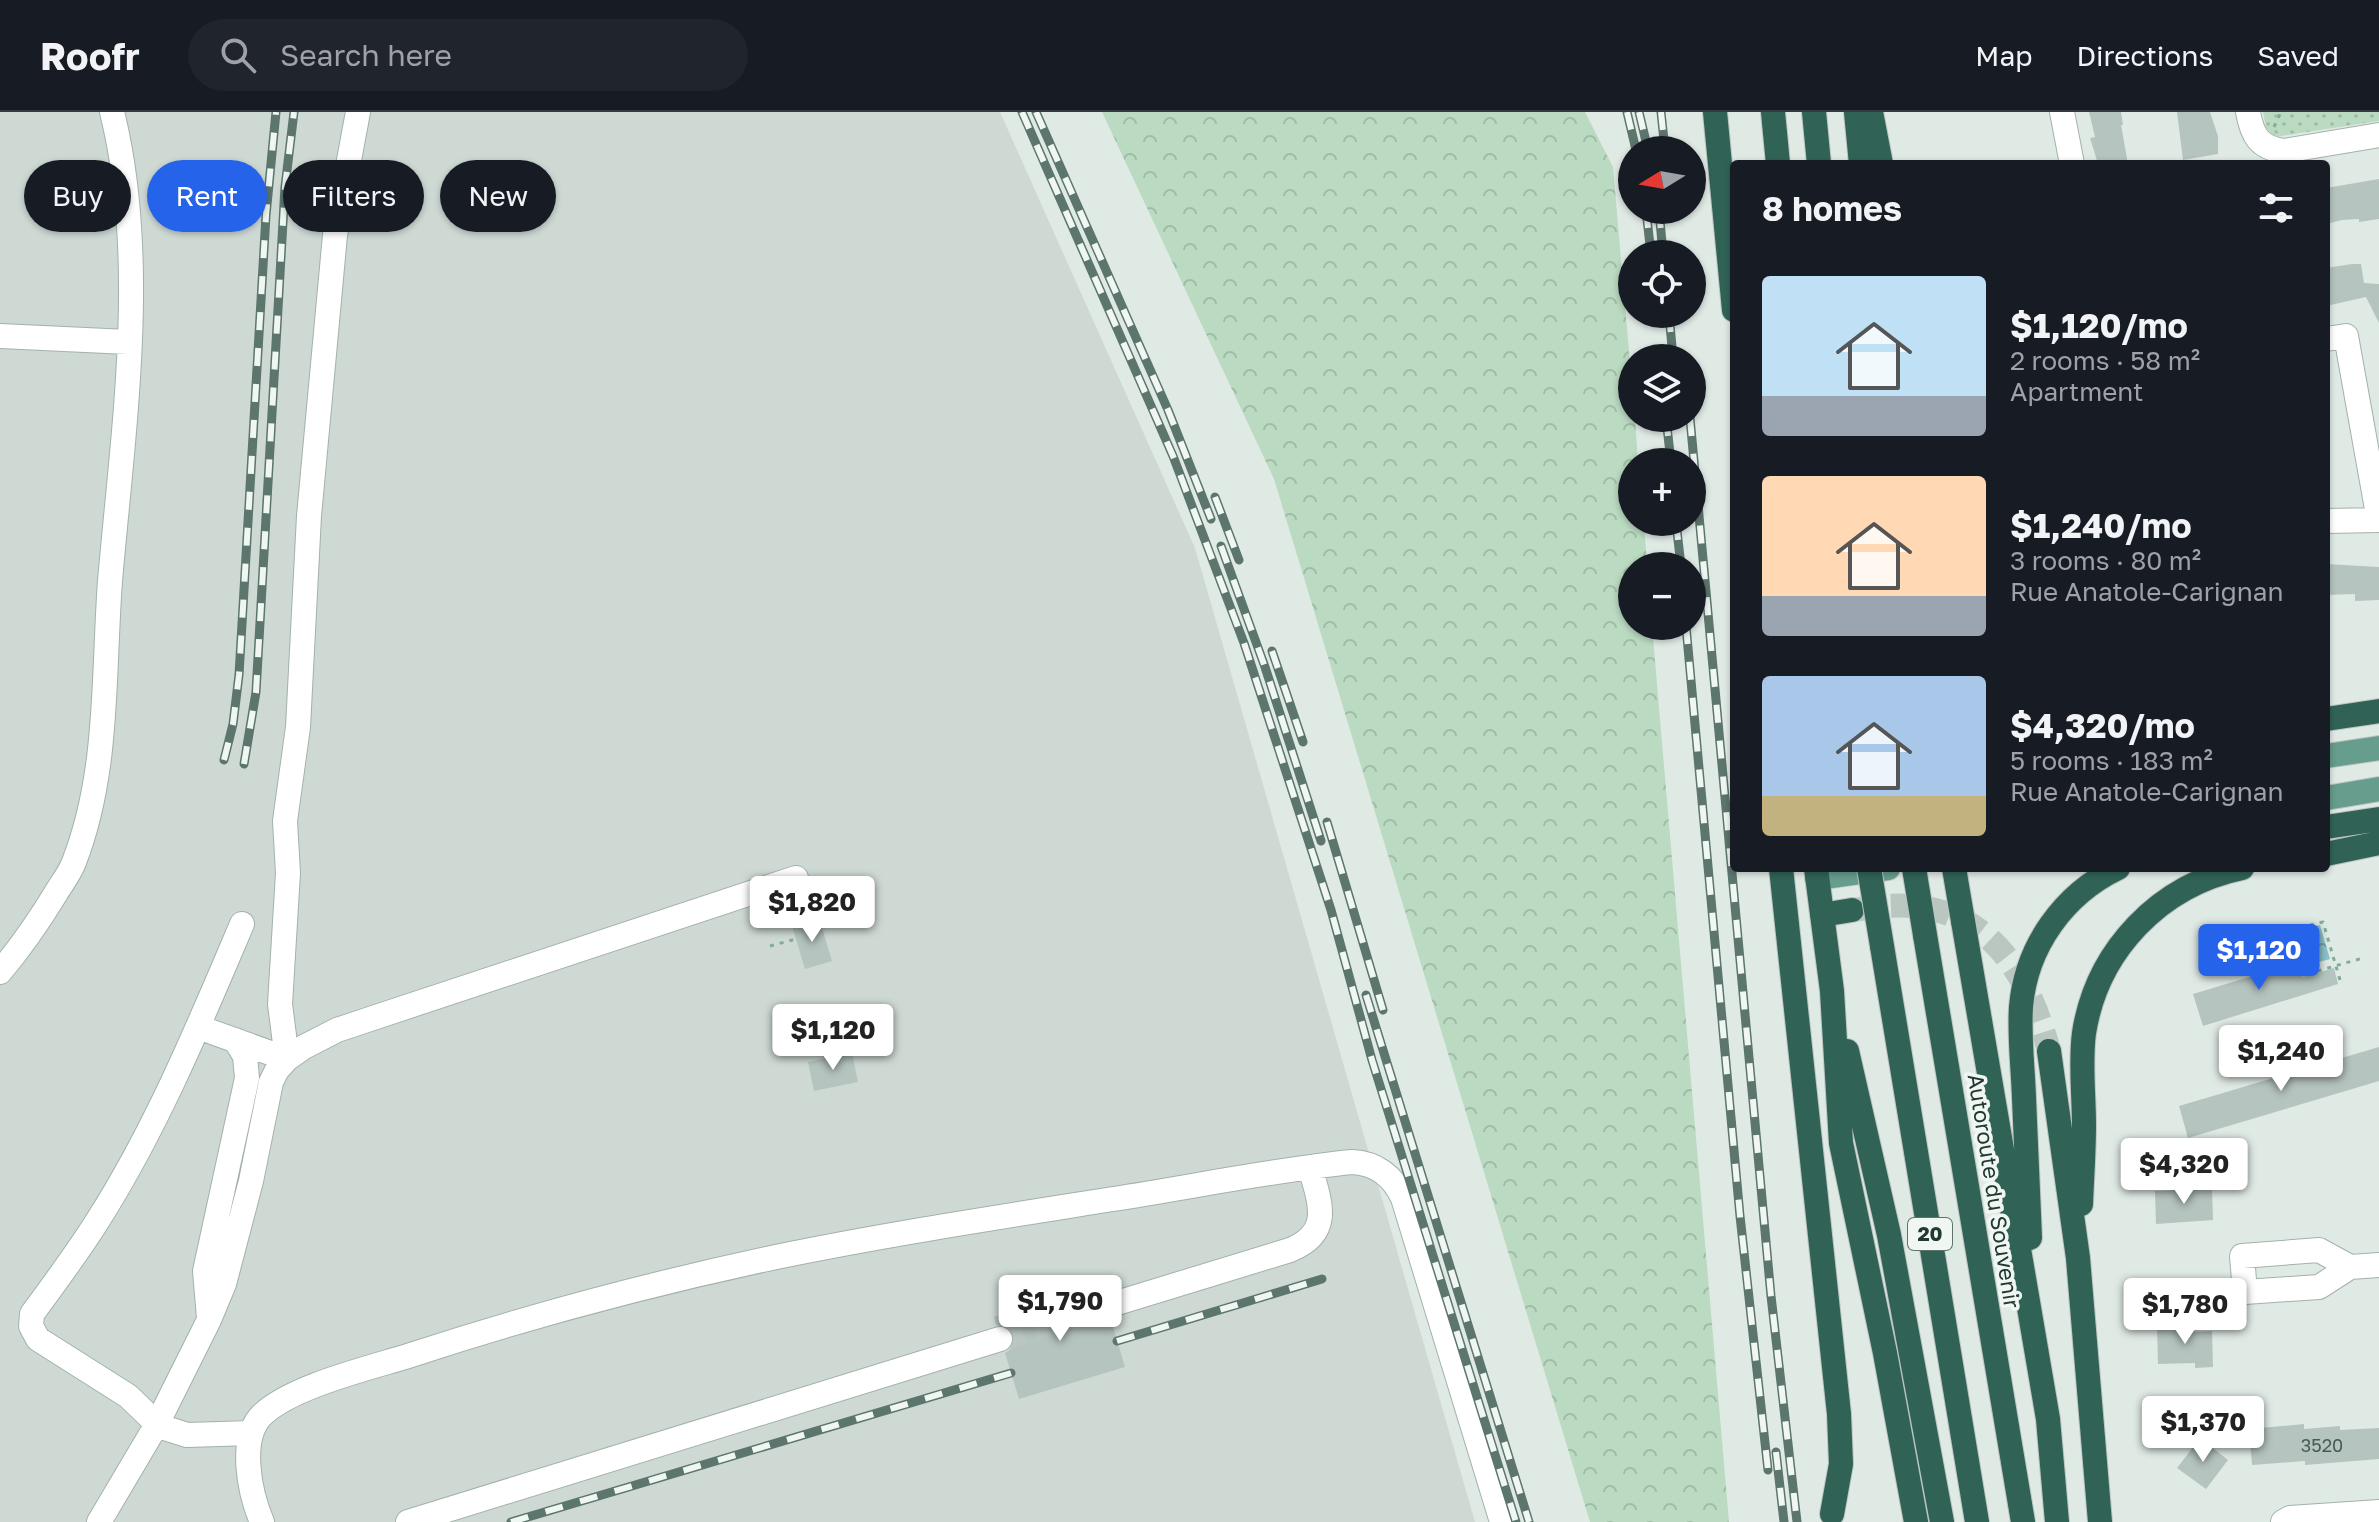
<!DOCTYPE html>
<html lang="en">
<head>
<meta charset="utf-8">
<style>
  body { margin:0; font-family:"Golos Text",sans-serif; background:#20242c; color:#f1f3f6; height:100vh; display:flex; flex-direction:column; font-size:30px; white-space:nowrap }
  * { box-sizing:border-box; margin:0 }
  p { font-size:26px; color:#9ea1a6 }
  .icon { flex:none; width:44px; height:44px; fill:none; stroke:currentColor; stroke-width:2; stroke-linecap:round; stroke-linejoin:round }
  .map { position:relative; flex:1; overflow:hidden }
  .panel { position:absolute; left:1730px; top:48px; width:600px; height:712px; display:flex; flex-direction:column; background:#171b24; border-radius:8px; box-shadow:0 2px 6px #0004 }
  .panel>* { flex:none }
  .top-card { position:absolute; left:24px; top:48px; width:760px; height:72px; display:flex; gap:16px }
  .needle { width:52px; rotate:259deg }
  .fabs { position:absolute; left:1618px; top:24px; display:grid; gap:16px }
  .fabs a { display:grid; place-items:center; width:88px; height:88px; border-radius:50%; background:#171b24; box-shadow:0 2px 6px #0004; font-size:40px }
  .price { position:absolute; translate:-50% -68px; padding:0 18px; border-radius:8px; background:#fff; color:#222; font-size:26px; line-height:52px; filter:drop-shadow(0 2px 4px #0008) }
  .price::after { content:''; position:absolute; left:50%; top:48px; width:24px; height:18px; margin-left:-12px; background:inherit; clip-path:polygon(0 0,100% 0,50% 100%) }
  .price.on { background:#2563eb; color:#fff }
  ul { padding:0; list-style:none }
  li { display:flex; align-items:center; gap:24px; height:200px; padding:0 32px }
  li span { display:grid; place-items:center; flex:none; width:224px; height:160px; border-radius:8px; color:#555 }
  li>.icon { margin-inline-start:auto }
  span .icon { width:96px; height:96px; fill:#fffc; stroke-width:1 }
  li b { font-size:34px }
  h2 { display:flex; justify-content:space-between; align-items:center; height:96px; padding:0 32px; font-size:34px }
  .chip { padding:0 28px; border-radius:36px; background:#171b24; box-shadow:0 2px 6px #0004; font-size:28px; line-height:72px }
  .chip.on { background:#2563eb; color:#fff }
  header { display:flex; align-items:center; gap:48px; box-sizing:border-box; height:112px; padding:0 40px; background:#171b24; border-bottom:2px solid #363941 }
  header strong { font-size:38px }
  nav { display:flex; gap:44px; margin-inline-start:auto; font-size:28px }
  .search { width:560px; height:72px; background:#20242c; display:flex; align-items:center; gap:20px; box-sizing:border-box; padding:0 28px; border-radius:44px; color:#9ea1a6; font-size:30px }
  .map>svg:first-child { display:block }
</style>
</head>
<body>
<header>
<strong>Roofr</strong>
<div class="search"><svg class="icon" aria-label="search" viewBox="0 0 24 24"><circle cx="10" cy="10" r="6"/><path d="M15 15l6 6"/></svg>Search here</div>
<nav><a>Map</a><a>Directions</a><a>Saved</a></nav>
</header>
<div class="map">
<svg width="2379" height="1410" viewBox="0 0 2379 1410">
  <defs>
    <pattern id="forest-crowns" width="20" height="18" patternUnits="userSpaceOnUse" patternTransform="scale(2)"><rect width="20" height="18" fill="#badac1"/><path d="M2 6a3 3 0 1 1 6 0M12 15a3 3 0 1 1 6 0" fill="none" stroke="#a0bca6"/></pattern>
    <pattern id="park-dots" width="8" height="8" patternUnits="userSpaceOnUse" patternTransform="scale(2)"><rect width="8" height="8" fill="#badac1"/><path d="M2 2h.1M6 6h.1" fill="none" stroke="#a0bca6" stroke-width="1.8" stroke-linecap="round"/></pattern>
    <pattern id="water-ripples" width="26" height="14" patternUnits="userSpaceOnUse" patternTransform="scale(2)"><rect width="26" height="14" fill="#8bc4cc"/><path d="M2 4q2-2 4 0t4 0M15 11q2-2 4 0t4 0" fill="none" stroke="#71a0a6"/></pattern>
  </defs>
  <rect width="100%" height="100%" fill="#e0eae5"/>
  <path fill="#ced9d4" d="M0 0H1000L1195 436 1475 1410H0Z"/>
  <path fill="url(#forest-crowns)" d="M1102 0H1585L1613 55 1632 274V306H1635L1638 350H1632V410H1644L1647 454H1632V514H1652L1729 1410H1590L1274 367Z"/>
  <path fill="url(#park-dots)" d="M2263 0H2379V9L2275 25 2266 16Z"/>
  <path fill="url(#water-ripples)" d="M2320 813 2330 847 2319 850 2320 854 2315 856 2304 818Z"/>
  <path fill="#b5c4be" d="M2089 0H2121L2123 13H2121L2128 52H2098L2090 26 2095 25Z
    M2177 0H2210L2218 24V42L2183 48Z
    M2379 67V107L2359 110V107L2342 108 2326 112V76Z
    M2352 152H2361L2364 171 2379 172V211L2366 185 2326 194V156Z
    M2326 452 2379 455V488L2355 489V482L2326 483Z
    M819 806 832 849 805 857 792 814Z
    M2299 850 2303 865 2334 856 2338 872 2203 914 2193 882Z
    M2379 935V969L2188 1026 2179 994Z
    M852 941 858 970 814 979 808 950Z
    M2212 1076 2213 1108 2156 1112 2155 1079Z
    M1100 1173 1102 1180 1096 1184 1093 1198 1097 1205 1111 1208 1125 1255 1019 1287 1005 1241 1011 1237 1014 1223 1010 1216 996 1213 994 1205Z
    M2194 1214V1220L2212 1219 2213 1255 2195 1256V1251L2158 1252 2157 1215Z
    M2304 1312V1317L2340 1314V1318L2379 1316V1347L2305 1353V1349L2252 1353 2249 1317Z
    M2200 1326 2228 1348 2206 1377 2177 1356Z"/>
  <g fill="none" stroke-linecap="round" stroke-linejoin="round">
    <path stroke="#bac7c1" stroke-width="24" stroke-dasharray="24 12" stroke-linecap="butt" d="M1000 1227 1107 1194"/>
    <path stroke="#bac7c1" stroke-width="24" stroke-dasharray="24 12" stroke-linecap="butt" d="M1855 798C1967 776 2022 837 2049 939"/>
    <defs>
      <path id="minor" d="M2062 0 2072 52
        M2248 0C2252 23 2259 36 2284 39L2379 23
        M0 224 128 230
        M2326 227 2346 224 2379 408
        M2326 409 2379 408
        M242 812C199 913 157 1015 98 1108 78 1140 55 1171 32 1202L31 1214 38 1227 128 1284 157 1312 168 1317 187 1323 251 1321
        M0 860C21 835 39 809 56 781 62 771 70 761 74 750 109 660 103 564 110 469 123 318 149 149 112 0
        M198 915 287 947
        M287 947 280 892 288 761 285 709 298 615 309 404 335 123 358 0
        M2350 1155 2319 1138 2242 1144 2245 1180 2319 1175 2350 1155 2379 1153
        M1107 1194 1290 1138C1332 1121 1321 1092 1310 1056
        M209 1206 205 1159 247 966 245 944 235 928
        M99 1410 157 1312 209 1208 224 1172 251 1069 271 970 277 958 287 947 304 935 337 918 373 906 796 766
        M262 1410C250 1382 238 1327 262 1303 292 1274 370 1256 411 1243 530 1204 654 1171 776 1145 888 1122 1000 1105 1113 1087 1192 1075 1272 1058 1352 1050 1376 1051 1393 1064 1403 1086L1502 1410
        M408 1410 1000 1227
        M2283 1410 2290 1406 2379 1400"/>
      <path id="major" d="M2326 644 2379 636
        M2326 686 2379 677
        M1817 766 1888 756"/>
      <path id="highway" d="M1715 0 1734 198
        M1773 0 1778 52
        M1814 0 1819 52
        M1856 0 1861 52
        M1871 0 1881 52
        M2326 607 2379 599
        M2326 715 2379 707
        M2326 742 2379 731
        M1781 756 1839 1302 1841 1352 1832 1402
        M1816 756 1832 879 1841 1031 1885 1241 1916 1410
        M1822 803 1852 798
        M1963 809 2048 1307 2057 1410
        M1925 823 2023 1410
        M1882 834 1977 1410
        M1847 939 1889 1123 1942 1410
        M2049 939 2078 1146 2100 1410
        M2081 1092C2082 1066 2084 1039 2084 1013 2084 983 2080 951 2084 921 2097 838 2160 773 2242 756
        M2030 1126C2028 1080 2026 1033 2024 986 2023 956 2019 925 2021 895 2026 834 2064 782 2118 756"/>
    </defs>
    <use href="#minor" stroke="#a3b1ac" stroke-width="26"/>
    <use href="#major" stroke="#bdc4c2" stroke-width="26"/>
    <use href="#highway" stroke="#bdc4c2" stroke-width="26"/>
    <path stroke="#82ab9d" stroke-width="3" stroke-dasharray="4 6" stroke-linecap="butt" d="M2274 15 2281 0
      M770 834 796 827
      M2340 868 2323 810 2298 816 2311 861C2328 856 2345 851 2363 846"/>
    <use href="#minor" stroke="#fff" stroke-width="24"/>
    <use href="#major" stroke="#679d8d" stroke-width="24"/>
    <use href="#highway" stroke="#306356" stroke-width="24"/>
    <defs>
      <path id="rail" d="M1022 0 1173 344 1244 531 1331 798 1372 948 1516 1410
        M1036 0 1168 298 1211 407
        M1627 0 1636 38
        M1639 0 1648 38
        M1661 0 1665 38
        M1646 98 1651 142
        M1659 98 1663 142
        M1669 202 1673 246
        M1666 306 1671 350
        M1690 306 1771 1184 1797 1410
        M1215 385 1239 448
        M1676 410 1681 454
        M1221 434 1265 555 1321 729
        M1686 514 1740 1104 1768 1358
        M1272 539 1303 630
        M224 648 233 612 239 563 266 103 276 0
        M244 652 256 580 285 75 294 0
        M1327 710 1383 898
        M1366 883 1529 1410
        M1117 1229 1322 1167
        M1776 1340 1784 1410
        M511 1410 1011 1261"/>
    </defs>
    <use href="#rail" stroke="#5c756d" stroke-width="9"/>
    <use href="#rail" stroke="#f0f7f3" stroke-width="6" stroke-dasharray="18" stroke-linecap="butt"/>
    <defs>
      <path id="highway-bridge" d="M1869 756 1882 834
        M1914 756 1925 823
        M1954 756 1963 809"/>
    </defs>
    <use href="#highway-bridge" stroke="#bdc4c2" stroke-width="26" stroke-linecap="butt"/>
    <use href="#highway-bridge" stroke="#306356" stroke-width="24"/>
  </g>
  <g text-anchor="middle" stroke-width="7" stroke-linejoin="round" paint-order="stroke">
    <g font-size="18" fill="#475c55">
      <text x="2322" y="1340">3520</text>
    </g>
    <rect fill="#f0f7f3" stroke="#60726c" stroke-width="2" x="1908" y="1106" width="44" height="32" rx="6"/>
    <g font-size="20" font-weight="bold" fill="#223932">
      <text x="1930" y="1129">20</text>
    </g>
    <g font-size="22" fill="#223932" stroke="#f0f7f3">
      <text transform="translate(1994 1079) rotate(81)" y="8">Autoroute du Souvenir</text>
    </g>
  </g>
</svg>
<div class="fabs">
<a><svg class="needle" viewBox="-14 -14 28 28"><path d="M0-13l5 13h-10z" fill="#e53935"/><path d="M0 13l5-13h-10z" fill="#9ea1a6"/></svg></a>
<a><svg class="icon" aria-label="locate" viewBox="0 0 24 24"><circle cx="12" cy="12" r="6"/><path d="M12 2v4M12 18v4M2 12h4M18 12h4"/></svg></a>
<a><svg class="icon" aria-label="layers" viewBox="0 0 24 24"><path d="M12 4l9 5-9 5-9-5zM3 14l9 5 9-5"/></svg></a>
<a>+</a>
<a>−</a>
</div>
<b class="price" style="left:812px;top:832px">$1,820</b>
<b class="price on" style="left:2259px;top:880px">$1,120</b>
<b class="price" style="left:833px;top:960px">$1,120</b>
<b class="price" style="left:2281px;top:981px">$1,240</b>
<b class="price" style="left:2184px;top:1094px">$4,320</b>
<b class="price" style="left:1060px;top:1231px">$1,790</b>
<b class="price" style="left:2185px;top:1234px">$1,780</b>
<b class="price" style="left:2203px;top:1352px">$1,370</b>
<div class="top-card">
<a class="chip">Buy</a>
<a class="chip on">Rent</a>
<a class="chip">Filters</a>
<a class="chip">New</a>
</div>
<section class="panel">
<h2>8 homes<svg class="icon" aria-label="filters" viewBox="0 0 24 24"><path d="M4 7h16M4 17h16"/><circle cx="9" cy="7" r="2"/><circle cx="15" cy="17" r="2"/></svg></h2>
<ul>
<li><span style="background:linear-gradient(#bfe0f5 75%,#9aa5b1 0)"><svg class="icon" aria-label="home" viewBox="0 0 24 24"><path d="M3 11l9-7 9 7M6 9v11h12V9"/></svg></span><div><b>$1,120/mo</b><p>2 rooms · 58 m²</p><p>Apartment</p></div></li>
<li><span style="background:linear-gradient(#ffd9b3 75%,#9aa5b1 0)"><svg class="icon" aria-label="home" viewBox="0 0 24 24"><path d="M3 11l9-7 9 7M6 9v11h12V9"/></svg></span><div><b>$1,240/mo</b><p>3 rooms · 80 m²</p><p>Rue Anatole-Carignan</p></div></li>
<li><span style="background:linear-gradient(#a9c7e8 75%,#c2b280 0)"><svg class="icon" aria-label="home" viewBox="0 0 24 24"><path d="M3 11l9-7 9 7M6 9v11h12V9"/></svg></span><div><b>$4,320/mo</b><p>5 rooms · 183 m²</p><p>Rue Anatole-Carignan</p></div></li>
</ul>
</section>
</div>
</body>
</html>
